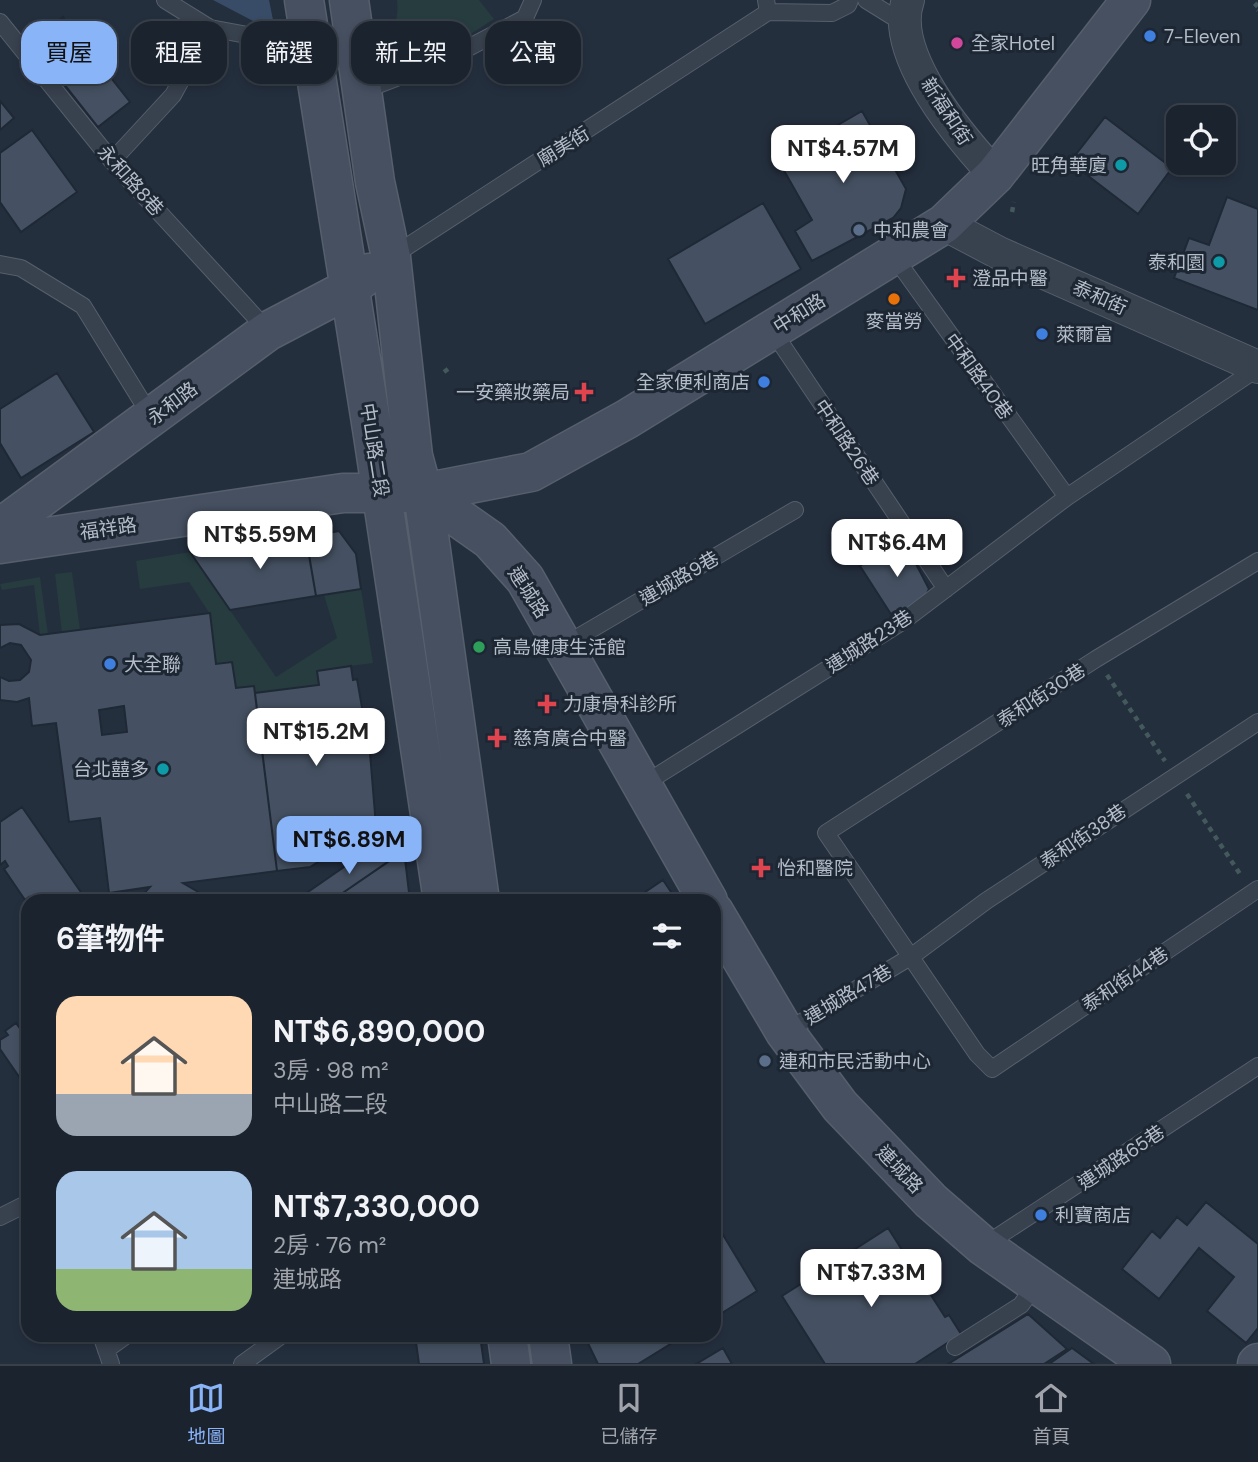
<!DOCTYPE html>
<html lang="zh-TW">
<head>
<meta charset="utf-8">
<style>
  body { margin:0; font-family:"DM Sans","Noto Sans TC",sans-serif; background:#282f3a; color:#f1f3f6; height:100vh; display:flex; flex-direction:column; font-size:26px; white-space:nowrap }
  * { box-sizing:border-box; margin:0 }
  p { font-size:23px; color:#a0a4aa }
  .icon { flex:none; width:38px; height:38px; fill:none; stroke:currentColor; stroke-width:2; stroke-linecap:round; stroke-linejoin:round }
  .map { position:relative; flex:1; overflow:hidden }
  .panel { position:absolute; left:21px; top:894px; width:700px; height:448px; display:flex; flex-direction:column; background:#1b232e; border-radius:21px; box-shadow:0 4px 10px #0003,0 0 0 2px #39404a }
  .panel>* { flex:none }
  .hud { position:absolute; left:21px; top:21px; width:700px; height:63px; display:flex; gap:14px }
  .fabs { position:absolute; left:1166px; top:105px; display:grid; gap:14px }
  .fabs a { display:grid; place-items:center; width:70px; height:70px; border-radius:14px; background:#1b232e; box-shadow:0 4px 10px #0003,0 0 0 2px #39404a; font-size:35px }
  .price { position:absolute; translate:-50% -60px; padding:0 16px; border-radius:14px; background:#fff; color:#222; font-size:23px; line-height:46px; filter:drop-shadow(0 2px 4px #0008) }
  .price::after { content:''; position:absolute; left:50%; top:42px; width:21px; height:16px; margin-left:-10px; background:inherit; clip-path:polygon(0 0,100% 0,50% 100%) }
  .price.selected { background:#8ab4f8; color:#111 }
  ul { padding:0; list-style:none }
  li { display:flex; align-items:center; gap:21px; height:175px; padding:0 35px }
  li span { display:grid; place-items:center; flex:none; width:196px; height:140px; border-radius:21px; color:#555 }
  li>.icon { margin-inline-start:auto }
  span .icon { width:84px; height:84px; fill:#fffc; stroke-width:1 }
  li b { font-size:30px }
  h2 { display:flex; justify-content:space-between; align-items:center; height:84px; padding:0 35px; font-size:30px }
  .tag { padding:0 24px; border-radius:21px; background:#1b232e; box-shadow:0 4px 10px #0003,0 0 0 2px #39404a; font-size:24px; line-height:63px }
  .tag.selected { background:#8ab4f8; color:#111 }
  .menu { display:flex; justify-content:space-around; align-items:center; height:98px; border-top:2px solid #39404a; background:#1b232e; font-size:19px; color:#a0a4aa }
  .menu a { display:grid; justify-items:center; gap:4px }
  .menu .selected { color:#8ab4f8 }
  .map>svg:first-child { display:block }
</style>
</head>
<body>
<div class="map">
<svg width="1258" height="1364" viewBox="0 0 1258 1364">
  <rect width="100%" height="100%" fill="#242f3e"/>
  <path fill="#263c3f" d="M397 0H479L494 19 466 37 380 65 376 47C394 34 399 21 397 0Z
    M190 552 276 677 337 638 324 595 361 589 373 663 318 670 319 685 255 693 253 686 236 688 216 664 210 614 189 582 140 589 136 561Z
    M72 572 80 630 62 633 55 574Z
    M40 577 48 635H40L34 585 2 590 0 584Z"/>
  <path fill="#394c67" d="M213 0H269L273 20 255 22Z"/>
  <path fill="#455162" stroke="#1f2835" stroke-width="2" fill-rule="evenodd" d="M63 17 130 102 98 127 31 42Z
    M0 101 14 118 0 130Z
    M862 111 906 189 901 208 893 218 812 261 795 231 812 220 778 160Z
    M1105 117 1172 168 1138 214 1070 162Z
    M32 130 77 192 21 232 0 202V153Z
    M1227 197 1258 209V310L1174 278 1189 238 1209 245Z
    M763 203 801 269 705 324 668 259Z
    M57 373 94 432 21 478 0 443V409Z
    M339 531 356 554 361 589 316 596 306 537Z
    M305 532 316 596 230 610 190 552Z
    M902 537 929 589 923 602 896 622 860 566Z
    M210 613 216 664 232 662 236 688 254 686 277 871 183 883 200 893 205 901H137L150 887 109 893 100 818 69 822 56 723 32 726 29 698 17 702 0 700V677L9 681 20 680 29 672 31 660 21 645 10 643 0 648V625L19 624 40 635ZM124 706 127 732 102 735 99 710Z
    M351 666 353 680 357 679 370 753 376 826 310 867 277 871 255 693 319 685 317 671Z
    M22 807 87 901H32L29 897 25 900 4 869 8 866 5 861 0 865V822Z
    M380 842 391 860 386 863 331 901H295Z
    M405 859 410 901H331L391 860Z
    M663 880 677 901H632Z
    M28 1015V1077L22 1081 0 1049V1040L8 1035 5 1031 16 1023 19 1027 26 1022 23 1018Z
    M1206 1202 1258 1244V1328L1246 1343 1207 1311 1234 1277 1199 1248 1159 1299 1122 1269 1152 1231 1160 1238 1177 1217 1187 1225Z
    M714 1220 757 1291 714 1318Z
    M888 1228 945 1317 949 1315 961 1334 915 1364H825L782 1296Z
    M1028 1314 1067 1349 1044 1364H948Z
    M415 1335H480L484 1364H419Z
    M584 1335H685L638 1364H598Z
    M723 1348 732 1364H696Z
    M1072 1348 1094 1364H1049Z"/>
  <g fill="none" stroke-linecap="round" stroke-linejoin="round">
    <defs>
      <path id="lane" d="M165 0 210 28 310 47
        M866 0 903 23
        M768 12 832 13 848 5 850 0
        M0 22 112 161 268 331
        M362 91 451 57 525 18 533 0
        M112 161 173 95 210 28
        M893 255 1067 497
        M391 257 768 12 766 0
        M0 264 21 268 83 306 152 418
        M772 330 946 589
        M1258 561 1096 659 826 833 977 1054 992 1069 1258 889
        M563 646 795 510
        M644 784 902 622 1067 497 1258 368
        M785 1032 912 956 986 901 1258 722
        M0 1217 28 1203
        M985 1245 1258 1066
        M101 1335 111 1364
        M955 1347 1021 1305 1036 1284
        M106 1350 127 1335
        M242 1364 282 1335"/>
      <path id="street" d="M908 0C889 54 960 137 995 175
        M944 224 999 253 1258 367"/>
      <path id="secondary" d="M304 0 373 435 443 901
        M349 0 375 182 391 257 413 456 423 493 480 901
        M423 493 490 540 525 579 708 901
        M0 528 268 331 350 288 369 273
        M0 544 343 493H423L531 472 627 419 944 224 995 175 1131 0
        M714 912 785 1032 840 1106 931 1201 983 1246 1151 1364
        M507 1335 511 1364
        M548 1335 552 1364
        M1257 1364 1258 1363"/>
    </defs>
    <use href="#lane" stroke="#565f6c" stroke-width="18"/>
    <use href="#street" stroke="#565f6c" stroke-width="34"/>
    <use href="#secondary" stroke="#565f6c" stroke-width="41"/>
    <path stroke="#44595c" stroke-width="4.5" stroke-dasharray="5 5" stroke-linecap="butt" d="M1258 3 1254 7 1258 10
      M1012 212 1014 202
      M444 372 448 369
      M1107 675 1165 761
      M1187 794 1242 877"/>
    <use href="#lane" stroke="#38414e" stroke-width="16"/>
    <use href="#street" stroke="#38414e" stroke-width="32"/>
    <use href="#secondary" stroke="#465061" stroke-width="38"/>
  </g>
  <g fill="#3f7fe0" stroke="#1d2633" stroke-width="2.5">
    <circle cx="1150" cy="36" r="7"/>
    <circle cx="1042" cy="334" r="7"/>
    <circle cx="764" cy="382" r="7"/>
    <circle cx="110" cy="664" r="7"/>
    <circle cx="1041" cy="1215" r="7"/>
  </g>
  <circle fill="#d1479c" stroke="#1d2633" stroke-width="2.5" cx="957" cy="43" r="7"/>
  <g fill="#0f9aa8" stroke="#1d2633" stroke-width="2.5">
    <circle cx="1121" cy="165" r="7"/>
    <circle cx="1219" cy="262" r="7"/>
    <circle cx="163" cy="769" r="7"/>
  </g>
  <g fill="#5c6f8a" stroke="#1d2633" stroke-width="2.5">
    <circle cx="859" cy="230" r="7"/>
    <circle cx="765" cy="1061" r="7"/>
  </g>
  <g fill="#e0444e" stroke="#1d2633" stroke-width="2.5">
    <path d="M952.5 267.5h7v7h7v7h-7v7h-7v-7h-7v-7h7z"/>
    <path d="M580.5 381.5h7v7h7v7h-7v7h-7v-7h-7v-7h7z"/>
    <path d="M543.5 693.5h7v7h7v7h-7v7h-7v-7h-7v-7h7z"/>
    <path d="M493.5 727.5h7v7h7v7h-7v7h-7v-7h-7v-7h7z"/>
    <path d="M757.5 857.5h7v7h7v7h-7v7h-7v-7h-7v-7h7z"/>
  </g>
  <circle fill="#e8710a" stroke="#1d2633" stroke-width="2.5" cx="894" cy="299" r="7"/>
  <circle fill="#2e9e5b" stroke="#1d2633" stroke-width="2.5" cx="479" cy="647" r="7"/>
  <g text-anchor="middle" stroke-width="6" stroke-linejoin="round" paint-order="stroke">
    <g font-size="19" fill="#b4bcc9" stroke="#1d2633" text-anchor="start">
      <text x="1164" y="43">7-Eleven</text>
      <text x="971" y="50">全家Hotel</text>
      <text x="1107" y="172" text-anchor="end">旺角華廈</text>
      <text x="873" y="237">中和農會</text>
      <text x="1205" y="269" text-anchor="end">泰和園</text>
      <text x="972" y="285">澄品中醫</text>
      <text x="894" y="328" text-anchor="middle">麥當勞</text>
      <text x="1056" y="341">萊爾富</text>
      <text x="750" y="389" text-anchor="end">全家便利商店</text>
      <text x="570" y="399" text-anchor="end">一安藥妝藥局</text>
      <text x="493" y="654">高島健康生活館</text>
      <text x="124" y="671">大全聯</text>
      <text x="563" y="711">力康骨科診所</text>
      <text x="513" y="745">慈育廣合中醫</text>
      <text x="149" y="776" text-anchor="end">台北囍多</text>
      <text x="777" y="875">怡和醫院</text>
      <text x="779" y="1068">連和市民活動中心</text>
      <text x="1055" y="1222">利寶商店</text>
    </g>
    <g font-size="19" fill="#b4bcc9" stroke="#1d2633">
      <text transform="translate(947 111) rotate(57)" y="7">新福和街</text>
      <text transform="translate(563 146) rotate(-32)" y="7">廟美街</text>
      <text transform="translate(131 180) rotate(48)" y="7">永和路8巷</text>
      <text transform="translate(1100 297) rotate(24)" y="7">泰和街</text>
      <text transform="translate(799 313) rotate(-32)" y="7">中和路</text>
      <text transform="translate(979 376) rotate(54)" y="7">中和路40巷</text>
      <text transform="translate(172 403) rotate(-37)" y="7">永和路</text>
      <text transform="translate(847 442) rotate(56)" y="7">中和路26巷</text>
      <text transform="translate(375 450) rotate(81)" y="7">中山路二段</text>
      <text transform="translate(108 528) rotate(-8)" y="7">福祥路</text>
      <text transform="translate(679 578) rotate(-30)" y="7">連城路9巷</text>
      <text transform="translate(529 592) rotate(57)" y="7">連城路</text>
      <text transform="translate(869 641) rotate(-33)" y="7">連城路23巷</text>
      <text transform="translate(1041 695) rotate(-33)" y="7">泰和街30巷</text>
      <text transform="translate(1083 836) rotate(-34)" y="7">泰和街38巷</text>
      <text transform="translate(1125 979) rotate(-34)" y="7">泰和街44巷</text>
      <text transform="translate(848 994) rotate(-31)" y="7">連城路47巷</text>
      <text transform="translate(1121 1157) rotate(-34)" y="7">連城路65巷</text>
      <text transform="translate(900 1169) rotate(46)" y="7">連城路</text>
    </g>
  </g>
</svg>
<div class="fabs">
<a><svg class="icon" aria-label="locate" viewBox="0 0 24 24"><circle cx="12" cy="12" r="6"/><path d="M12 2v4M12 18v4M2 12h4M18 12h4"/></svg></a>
</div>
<b class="price" style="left:843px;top:185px">NT$4.57M</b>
<b class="price" style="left:260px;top:571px">NT$5.59M</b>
<b class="price" style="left:897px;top:579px">NT$6.4M</b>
<b class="price" style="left:316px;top:768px">NT$15.2M</b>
<b class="price selected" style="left:349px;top:876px">NT$6.89M</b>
<b class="price" style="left:871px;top:1309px">NT$7.33M</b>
<div class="hud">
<a class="tag selected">買屋</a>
<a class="tag">租屋</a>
<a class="tag">篩選</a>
<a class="tag">新上架</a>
<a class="tag">公寓</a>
</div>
<section class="panel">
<h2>6筆物件<svg class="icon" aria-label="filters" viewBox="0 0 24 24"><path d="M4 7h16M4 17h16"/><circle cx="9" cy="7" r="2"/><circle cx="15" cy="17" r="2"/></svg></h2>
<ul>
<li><span style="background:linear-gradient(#ffd9b3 70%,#9aa5b1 0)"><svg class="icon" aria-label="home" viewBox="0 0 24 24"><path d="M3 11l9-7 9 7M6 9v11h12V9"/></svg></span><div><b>NT$6,890,000</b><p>3房 · 98 m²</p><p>中山路二段</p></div></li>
<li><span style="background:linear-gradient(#a9c7e8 70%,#8fb573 0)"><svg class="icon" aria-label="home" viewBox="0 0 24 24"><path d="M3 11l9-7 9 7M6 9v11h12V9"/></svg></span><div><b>NT$7,330,000</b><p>2房 · 76 m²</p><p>連城路</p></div></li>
</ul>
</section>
</div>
<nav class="menu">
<a class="selected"><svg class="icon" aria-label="map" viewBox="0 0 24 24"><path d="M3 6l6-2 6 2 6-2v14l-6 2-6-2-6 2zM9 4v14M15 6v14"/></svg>地圖</a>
<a><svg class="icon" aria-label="saved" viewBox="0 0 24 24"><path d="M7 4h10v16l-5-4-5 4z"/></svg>已儲存</a>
<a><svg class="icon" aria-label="home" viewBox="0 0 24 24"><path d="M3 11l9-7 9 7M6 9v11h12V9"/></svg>首頁</a>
</nav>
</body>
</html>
